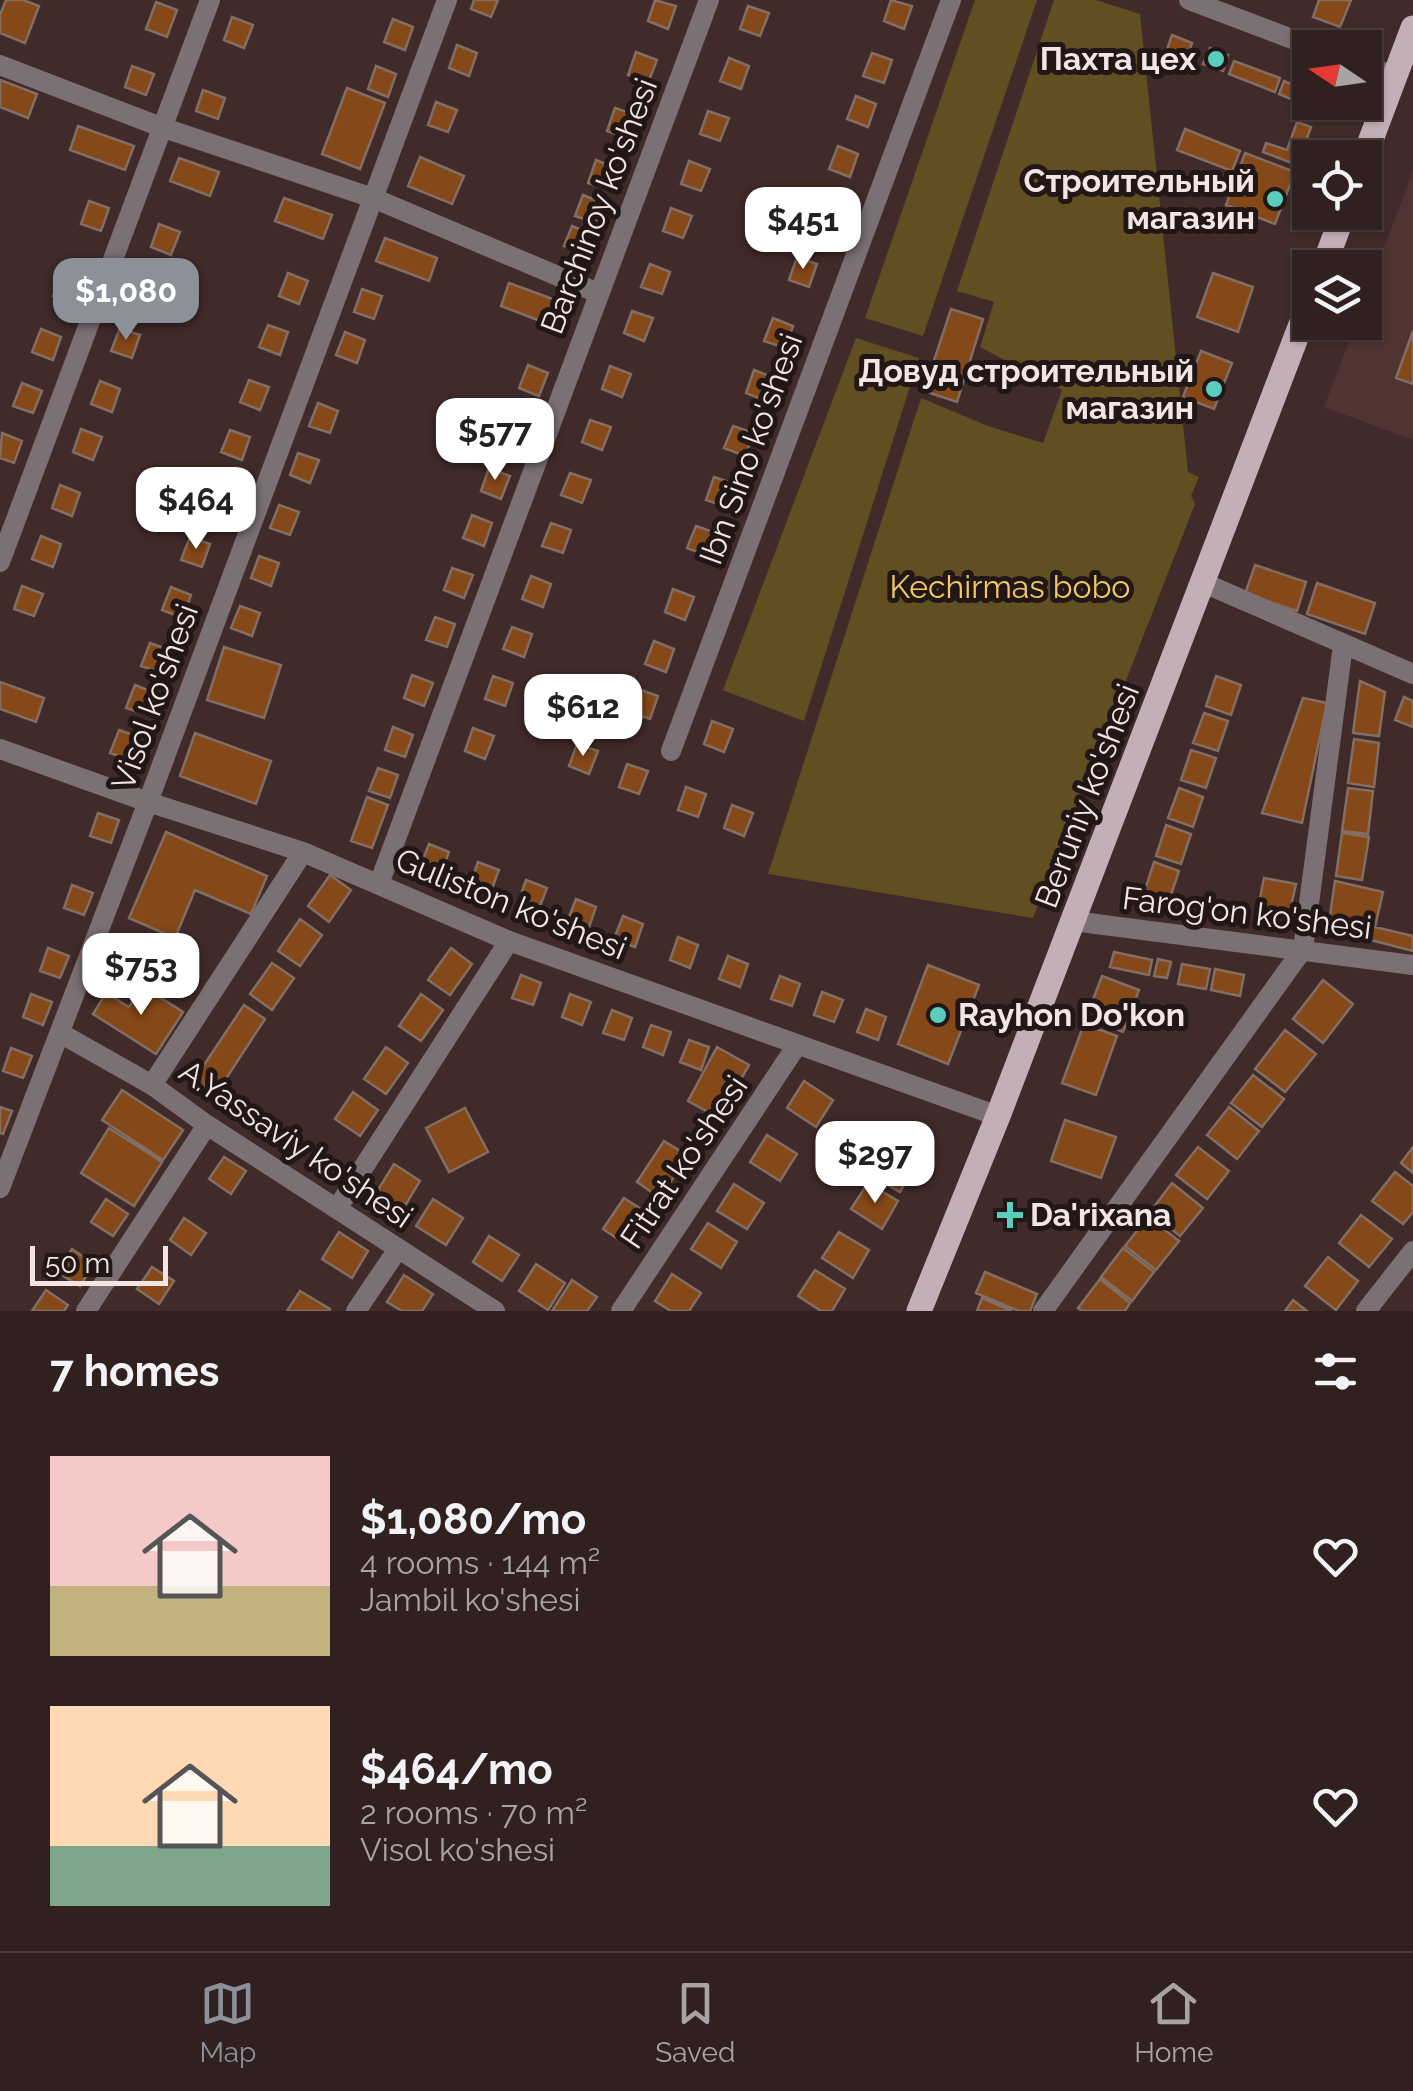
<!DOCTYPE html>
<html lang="en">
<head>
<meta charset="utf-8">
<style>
  body { margin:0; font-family:Raleway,sans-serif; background:#382829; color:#f1f3f6; height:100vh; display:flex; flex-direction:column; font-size:38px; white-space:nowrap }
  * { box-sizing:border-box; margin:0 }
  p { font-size:32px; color:#a8a3a5 }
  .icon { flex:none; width:55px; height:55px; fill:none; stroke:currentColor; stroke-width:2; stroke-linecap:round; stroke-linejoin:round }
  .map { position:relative; height:1311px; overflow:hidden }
  .sheet { display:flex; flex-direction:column; background:#302020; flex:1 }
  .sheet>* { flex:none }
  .needle { width:65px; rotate:283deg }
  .buttons { position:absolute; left:1292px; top:30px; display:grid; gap:20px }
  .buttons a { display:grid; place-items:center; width:90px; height:90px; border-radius:0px; background:#302020; box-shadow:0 2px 8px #0004,0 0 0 2px #4b3e3e; font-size:50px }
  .scale { position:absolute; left:30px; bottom:25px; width:138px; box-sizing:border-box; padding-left:10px; border:5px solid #f3e5e4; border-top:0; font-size:28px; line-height:35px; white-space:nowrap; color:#f3e5e4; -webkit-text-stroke:8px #201716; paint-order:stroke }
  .price { position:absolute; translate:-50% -85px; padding:0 22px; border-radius:20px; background:#fff; color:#222; font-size:32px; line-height:65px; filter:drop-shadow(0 2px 5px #0008) }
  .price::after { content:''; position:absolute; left:50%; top:60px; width:30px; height:22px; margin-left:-15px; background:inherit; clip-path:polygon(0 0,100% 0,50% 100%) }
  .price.selected { background:#8c9099; color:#fff }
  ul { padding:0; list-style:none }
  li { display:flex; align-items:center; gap:30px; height:250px; padding:0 50px }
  li span { display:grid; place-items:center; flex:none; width:280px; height:200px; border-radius:0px; color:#555 }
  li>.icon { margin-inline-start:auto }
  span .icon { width:120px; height:120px; fill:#fffc; stroke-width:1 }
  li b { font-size:42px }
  h2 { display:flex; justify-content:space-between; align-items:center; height:120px; padding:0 50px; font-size:42px }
  .menu { display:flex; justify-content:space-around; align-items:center; height:140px; border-top:2px solid #4b3e3e; background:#302020; font-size:28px; color:#a8a3a5 }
  .menu a { display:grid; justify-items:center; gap:5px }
  .menu .selected { color:#8c9099 }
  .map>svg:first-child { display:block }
</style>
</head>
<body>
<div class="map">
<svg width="1413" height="1311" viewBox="0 0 1413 1311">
  <rect width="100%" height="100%" fill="#402b2a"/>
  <path fill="#4f3432" d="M1413 171V440L1324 407 1356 323 1365 322V299Z"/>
  <path fill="#614e21" d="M975 0H1037L923 336 865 318Z
    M1054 0H1096L1140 14 1188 472 1199 477 1191 496 1195 504 1033 918 768 874 921 398 988 426 1043 443 1062 390 980 347 994 302 957 291Z
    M856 338 919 358 804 721 723 690Z"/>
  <path fill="#854819" stroke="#826e62" stroke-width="2.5" d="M6 0H23L39 6 25 43 0 33V15Z
    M474 0H498L491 17 471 9Z
    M655 0 676 6 668 29 648 21Z
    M891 0 912 6 904 29 884 21Z
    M1319 0H1351L1340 27 1313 17Z
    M156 2 177 10 167 37 146 29Z
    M748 6 769 13 760 36 740 29Z
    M232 17 253 25 244 48 224 40Z
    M393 19 413 27 405 50 384 42Z
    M1172 35 1192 43 1184 66 1164 58Z
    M457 45 477 53 469 76 449 68Z
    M1210 48 1228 55 1223 71 1203 64Z
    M636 52 657 60 648 83 628 75Z
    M872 53 892 60 884 83 863 76Z
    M729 58 749 66 741 89 720 81Z
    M1234 61 1280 78 1275 92 1229 74Z
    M132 66 154 74 146 95 125 87Z
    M376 66 396 74 388 97 368 89Z
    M0 80 37 94 28 118 0 107Z
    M1284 81 1303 89 1298 102 1279 94Z
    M347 88 385 103 360 169 322 154Z
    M203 90 225 98 218 119 196 111Z
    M856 96 876 104 868 127 847 119Z
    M436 102 457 110 448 132 428 125Z
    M615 108 636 115 627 138 607 131Z
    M708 111 729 118 720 141 700 134Z
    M1297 122 1311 127 1297 165 1263 152 1266 143 1287 150Z
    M78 126 134 146 125 170 70 150Z
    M1185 129 1240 151 1232 171 1177 150Z
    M838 146 858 154 850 177 829 169Z
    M1245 153 1295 172 1275 224 1226 205Z
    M420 157 464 176 452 204 408 186Z
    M179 158 219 172 210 196 170 181Z
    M596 160 616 168 608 190 588 183Z
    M689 161 710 169 701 191 681 184Z
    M583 195 603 203 596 223 575 216Z
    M284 198 332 215 323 239 275 221Z
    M89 201 109 208 101 231 81 224Z
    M671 208 692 216 683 238 663 231Z
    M814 210 834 218 826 240 806 233Z
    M159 224 180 232 171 255 151 247Z
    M572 226 592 234 585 254 564 246Z
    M385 238 437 258 429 281 376 261Z
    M797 257 817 264 809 287 789 280Z
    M650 264 670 272 662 294 641 287Z
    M141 273 161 281 152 303 132 296Z
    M288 273 308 281 299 304 279 296Z
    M1213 273 1253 287 1238 332 1197 317Z
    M61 274 82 281 73 304 53 296Z
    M509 283 569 305 561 329 501 306Z
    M362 289 382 296 374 319 354 312Z
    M951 309 983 319 957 402 924 391Z
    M632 311 653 318 644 341 624 333Z
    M773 318 793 326 785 348 764 341Z
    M268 325 288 332 280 355 259 347Z
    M120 328 140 335 132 358 111 351Z
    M41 329 61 337 53 360 32 352Z
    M1413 331V384L1396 378Z
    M345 332 365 340 357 363 336 355Z
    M1201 351 1232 363 1214 409 1183 397Z
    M528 365 548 373 539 396 519 388Z
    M610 366 631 374 622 397 602 389Z
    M754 370 775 378 766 401 746 393Z
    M249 380 269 387 260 410 240 402Z
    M100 381 120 389 112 412 91 404Z
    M22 383 42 391 33 413 13 406Z
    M318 403 338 411 330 433 309 426Z
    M507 419 528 427 519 450 499 442Z
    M590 420 611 427 602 450 582 442Z
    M733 426 754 433 745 456 724 448Z
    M81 429 102 437 93 460 73 452Z
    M230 430 250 437 242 460 221 452Z
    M2 433 22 441 14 463 0 458Z
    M298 453 319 460 310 483 290 475Z
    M489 468 510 476 501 499 481 491Z
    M570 473 591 480 582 503 561 495Z
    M714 477 735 484 726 507 706 500Z
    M211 480 231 488 223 511 202 503Z
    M60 485 80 493 72 516 52 508Z
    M279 505 299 512 290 535 270 528Z
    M472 515 492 523 484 546 463 538Z
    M551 523 571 530 563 553 542 546Z
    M696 526 716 533 708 556 687 548Z
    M41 536 61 544 53 567 32 559Z
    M190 537 210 544 202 567 181 560Z
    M259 556 279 563 271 586 251 578Z
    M1255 565 1306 582 1297 611 1245 594Z
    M452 568 473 575 464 598 444 590Z
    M531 576 551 584 543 607 522 599Z
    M1317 583 1375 603 1365 634 1307 614Z
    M22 586 43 594 34 616 14 609Z
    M171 587 191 595 183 618 162 610Z
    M673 589 694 597 685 620 665 612Z
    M240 606 260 613 252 636 231 628Z
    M435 617 455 624 447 647 426 640Z
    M512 627 532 634 524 657 503 649Z
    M654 641 674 649 666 672 645 664Z
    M150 643 170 650 162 673 141 666Z
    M224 647 281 665 264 718 207 700Z
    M412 675 433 683 424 706 404 698Z
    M493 676 513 683 505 706 485 699Z
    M1216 676 1241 685 1231 715 1206 706Z
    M1360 681 1385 692 1379 736 1353 733Z
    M0 682 44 698 36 722 0 709Z
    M135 685 155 693 147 715 126 708Z
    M638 689 658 696 650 719 629 712Z
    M1404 697 1413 701V727L1395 720Z
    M1303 698 1327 703 1302 823 1262 813Z
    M1204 713 1228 721 1218 751 1193 743Z
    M712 721 733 729 724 752 704 744Z
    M393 727 413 735 405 757 385 750Z
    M473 728 494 736 485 759 465 751Z
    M119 730 139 737 130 760 110 753Z
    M195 733 271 761 256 804 180 776Z
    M1354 739 1379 743 1374 787 1348 783Z
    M577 744 598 751 589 774 569 766Z
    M1191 750 1216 758 1206 788 1181 780Z
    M627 764 648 771 639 794 619 787Z
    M378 768 398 775 390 798 369 791Z
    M686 787 706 794 698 817 678 810Z
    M1179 788 1203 797 1193 827 1168 818Z
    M1348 788 1373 791 1368 834 1342 831Z
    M367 797 388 805 372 848 351 841Z
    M732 805 753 813 744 836 724 828Z
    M98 813 119 820 111 843 90 836Z
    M1166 825 1191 834 1181 864 1156 856Z
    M166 832 267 876 251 914 195 890 175 938 129 918Z
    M1342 833 1369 837 1362 880 1336 876Z
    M429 844 449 852 441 874 420 867Z
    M478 862 499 870 490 893 470 885Z
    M1154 862 1179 871 1169 901 1144 893Z
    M330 875 351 890 329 922 308 906Z
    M1264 878 1296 884 1289 915 1258 908Z
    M526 880 547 888 538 911 518 903Z
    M1335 881 1383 892 1375 927 1413 936V951L1328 929Z
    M72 885 93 893 84 915 64 908Z
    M576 899 596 907 588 930 567 922Z
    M623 916 643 924 635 947 614 939Z
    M300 919 322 935 300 966 278 951Z
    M678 937 698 945 690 968 670 960Z
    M48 948 69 956 60 978 40 971Z
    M451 948 472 964 450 995 428 980Z
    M1114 952 1152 960 1149 975 1110 967Z
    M728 956 748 964 740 987 719 979Z
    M1158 959 1171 962 1167 978 1154 976Z
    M272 963 294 978 272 1010 250 994Z
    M1182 964 1210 969 1206 989 1178 984Z
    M928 965 979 985 948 1064 898 1044Z
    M1215 969 1244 975 1240 996 1211 990Z
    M521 975 541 983 533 1005 512 998Z
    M780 976 800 984 792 1006 771 999Z
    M1102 976 1139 990 1123 1032 1086 1018Z
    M1323 980 1353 1004 1323 1043 1293 1019Z
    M142 986 183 1012 156 1054 93 1014 106 993 129 1007Z
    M822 992 843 1000 834 1022 814 1015Z
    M31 994 52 1002 43 1025 23 1017Z
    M421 994 443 1010 421 1041 399 1026Z
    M570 994 591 1002 582 1025 562 1017Z
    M244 1005 265 1019 216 1094 194 1080Z
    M866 1009 886 1017 878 1040 857 1032Z
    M612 1010 632 1018 624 1040 603 1033Z
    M1084 1024 1117 1036 1096 1095 1062 1083Z
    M651 1025 671 1032 663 1055 643 1047Z
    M1285 1030 1316 1054 1285 1092 1255 1069Z
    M689 1040 709 1047 701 1070 680 1062Z
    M386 1047 408 1063 386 1094 364 1079Z
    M717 1047 749 1065 719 1118 688 1101Z
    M11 1048 32 1056 23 1078 3 1071Z
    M1253 1075 1284 1099 1262 1127 1231 1103Z
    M804 1081 833 1100 816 1127 787 1108Z
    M122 1090 183 1130 163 1160 102 1120Z
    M353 1092 378 1110 360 1136 335 1119Z
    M0 1107 12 1111 3 1134 0 1133Z
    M1229 1107 1259 1131 1237 1159 1207 1135Z
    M465 1108 488 1152 449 1172 426 1128Z
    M1065 1120 1116 1137 1101 1178 1051 1161Z
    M109 1128 162 1162 134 1206 81 1173Z
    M909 1133 926 1144 917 1158 900 1148Z
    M767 1135 797 1154 780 1181 750 1162Z
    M664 1141 688 1156 660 1198 637 1182Z
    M1198 1147 1229 1171 1207 1199 1176 1175Z
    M1413 1147V1173L1401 1163Z
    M889 1151 915 1167 900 1192 873 1176Z
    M224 1157 246 1171 231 1194 209 1179Z
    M394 1164 420 1181 400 1214 373 1198Z
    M1395 1172 1413 1186V1212L1403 1224 1372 1201Z
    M868 1183 898 1201 882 1229 851 1209Z
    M1172 1183 1203 1208 1180 1236 1150 1212Z
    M734 1184 764 1203 747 1229 717 1211Z
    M624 1198 649 1214 628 1246 603 1229Z
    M106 1199 128 1214 113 1236 91 1222Z
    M433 1199 463 1218 446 1245 416 1226Z
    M1361 1215 1392 1239 1369 1267 1339 1243Z
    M1148 1217 1179 1241 1156 1270 1125 1246Z
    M184 1218 206 1233 191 1255 170 1240Z
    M708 1223 737 1242 721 1268 691 1249Z
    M339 1232 368 1251 352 1278 322 1259Z
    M839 1232 869 1250 853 1278 822 1258Z
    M489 1236 519 1255 502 1281 473 1262Z
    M1123 1248 1154 1272 1132 1301 1101 1277Z
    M72 1249 94 1264 80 1286 57 1272Z
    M1328 1257 1358 1281 1336 1310 1305 1286Z
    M536 1264 565 1283 548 1310 519 1291Z
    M152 1267 174 1281 159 1304 137 1289Z
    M815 1270 845 1289 832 1311H821L798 1296Z
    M985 1272 1037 1294 1030 1311H1019L976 1293Z
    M672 1274 701 1293 689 1311H671L655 1301Z
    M404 1275 433 1294 422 1311H402L387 1302Z
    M1100 1279 1130 1303 1125 1311H1082L1078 1308Z
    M572 1280 597 1297 587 1311H552Z
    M46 1290 68 1305 64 1311H32Z
    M300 1291 330 1309 329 1311H287Z
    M982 1298 1012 1311H977Z
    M1293 1300 1307 1311H1285Z"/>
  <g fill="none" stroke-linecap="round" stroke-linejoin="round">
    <path stroke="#7b7175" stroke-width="20" d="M1189 0 1316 48
      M0 65 161 127 373 198 598 293
      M1365 66 1395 76
      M0 562 210 0
      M1204 583 1413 674
      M0 749 148 802 303 852 509 941 998 1116
      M671 751 951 0
      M379 884 709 0
      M1073 921 1413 965
      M60 1033 152 1085 207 1125 495 1311
      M152 1085 303 852
      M0 1188 148 802 447 0
      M338 1207 509 941
      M86 1311 207 1125
      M356 1311 398 1249
      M621 1311 797 1045
      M1043 1311 1303 949 1343 645
      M1366 1311 1413 1251"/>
    <path stroke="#c3afb8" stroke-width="25" d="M1364 158 1413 28
      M1323 268 1344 212
      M919 1311 998 1116 1310 301"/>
  </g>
  <g fill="#59cebf" stroke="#201716" stroke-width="4">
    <circle cx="1216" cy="59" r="10"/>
    <circle cx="1275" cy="199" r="10"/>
    <circle cx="1214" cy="389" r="10"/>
    <circle cx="938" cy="1015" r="10"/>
    <path d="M1005 1200h10v10h10v10h-10v10h-10v-10h-10v-10h10z"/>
  </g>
  <g text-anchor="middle" stroke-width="10" stroke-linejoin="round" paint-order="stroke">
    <g font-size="32" font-weight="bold" fill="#f3e5e4" stroke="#201716" text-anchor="end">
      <text x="1196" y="70">Пахта цех</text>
      <text x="1255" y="192">Строительный<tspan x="1255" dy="37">магазин</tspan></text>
      <text x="1194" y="382">Довуд строительный<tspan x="1194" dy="37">магазин</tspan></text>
      <text x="958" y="1026" text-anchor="start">Rayhon Do'kon</text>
      <text x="1030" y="1226" text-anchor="start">Da'rixana</text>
    </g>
    <g font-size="32" fill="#f3e5e4" stroke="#201716">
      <text transform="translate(599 206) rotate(-69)" y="11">Barchinoy ko'shesi</text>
      <text transform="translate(751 449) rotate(-70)" y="11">Ibn Sino ko'shesi</text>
      <text transform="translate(155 697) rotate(-70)" y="11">Visol ko'shesi</text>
      <text transform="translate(1087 796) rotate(-69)" y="11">Beruniy ko'shesi</text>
      <text transform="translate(511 904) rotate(22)" y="11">Guliston ko'shesi</text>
      <text transform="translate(1247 913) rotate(7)" y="11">Farog'on ko'shesi</text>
      <text transform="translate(296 1144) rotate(34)" y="11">A.Yassaviy ko'shesi</text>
      <text transform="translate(684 1162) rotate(-56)" y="11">Fitrat ko'shesi</text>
    </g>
    <g font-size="32" fill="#f4c960" stroke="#201716">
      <text x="1010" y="598">Kechirmas bobo</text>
    </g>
  </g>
</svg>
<div class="buttons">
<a><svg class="needle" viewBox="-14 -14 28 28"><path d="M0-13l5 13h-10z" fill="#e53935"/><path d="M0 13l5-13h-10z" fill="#a8a3a5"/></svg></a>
<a><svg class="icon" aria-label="locate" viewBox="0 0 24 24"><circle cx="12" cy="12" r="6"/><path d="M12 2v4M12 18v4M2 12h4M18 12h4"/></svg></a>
<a><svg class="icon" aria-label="layers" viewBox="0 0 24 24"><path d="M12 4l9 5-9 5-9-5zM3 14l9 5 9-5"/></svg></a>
</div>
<div class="scale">50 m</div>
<b class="price" style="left:803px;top:272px">$451</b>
<b class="price selected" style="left:126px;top:343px">$1,080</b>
<b class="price" style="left:495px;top:483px">$577</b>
<b class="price" style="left:196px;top:552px">$464</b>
<b class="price" style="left:583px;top:759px">$612</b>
<b class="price" style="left:141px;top:1018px">$753</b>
<b class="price" style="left:875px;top:1206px">$297</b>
</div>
<section class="sheet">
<h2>7 homes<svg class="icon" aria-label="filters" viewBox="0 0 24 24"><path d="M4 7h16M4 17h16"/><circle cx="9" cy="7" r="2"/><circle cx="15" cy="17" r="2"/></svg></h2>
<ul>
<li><span style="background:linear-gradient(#f6c9c9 65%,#c2b280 0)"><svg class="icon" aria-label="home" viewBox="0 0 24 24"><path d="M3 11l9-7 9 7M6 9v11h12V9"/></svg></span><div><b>$1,080/mo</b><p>4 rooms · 144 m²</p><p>Jambil ko'shesi</p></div><svg class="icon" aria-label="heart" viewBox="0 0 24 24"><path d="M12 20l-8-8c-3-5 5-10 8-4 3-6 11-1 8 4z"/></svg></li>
<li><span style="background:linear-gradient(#ffd9b3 70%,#7fa58c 0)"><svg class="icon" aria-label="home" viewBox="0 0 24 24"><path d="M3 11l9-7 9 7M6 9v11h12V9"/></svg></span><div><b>$464/mo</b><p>2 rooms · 70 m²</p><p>Visol ko'shesi</p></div><svg class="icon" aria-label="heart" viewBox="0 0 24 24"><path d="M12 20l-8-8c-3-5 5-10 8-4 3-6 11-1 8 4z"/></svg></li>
</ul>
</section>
<nav class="menu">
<a class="selected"><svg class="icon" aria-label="map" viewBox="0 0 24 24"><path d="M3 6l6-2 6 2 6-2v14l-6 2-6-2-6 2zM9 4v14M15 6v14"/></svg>Map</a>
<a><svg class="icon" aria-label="saved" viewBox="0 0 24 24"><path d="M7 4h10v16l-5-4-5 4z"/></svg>Saved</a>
<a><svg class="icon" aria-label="home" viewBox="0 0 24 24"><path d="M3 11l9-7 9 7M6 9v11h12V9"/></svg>Home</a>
</nav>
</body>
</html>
